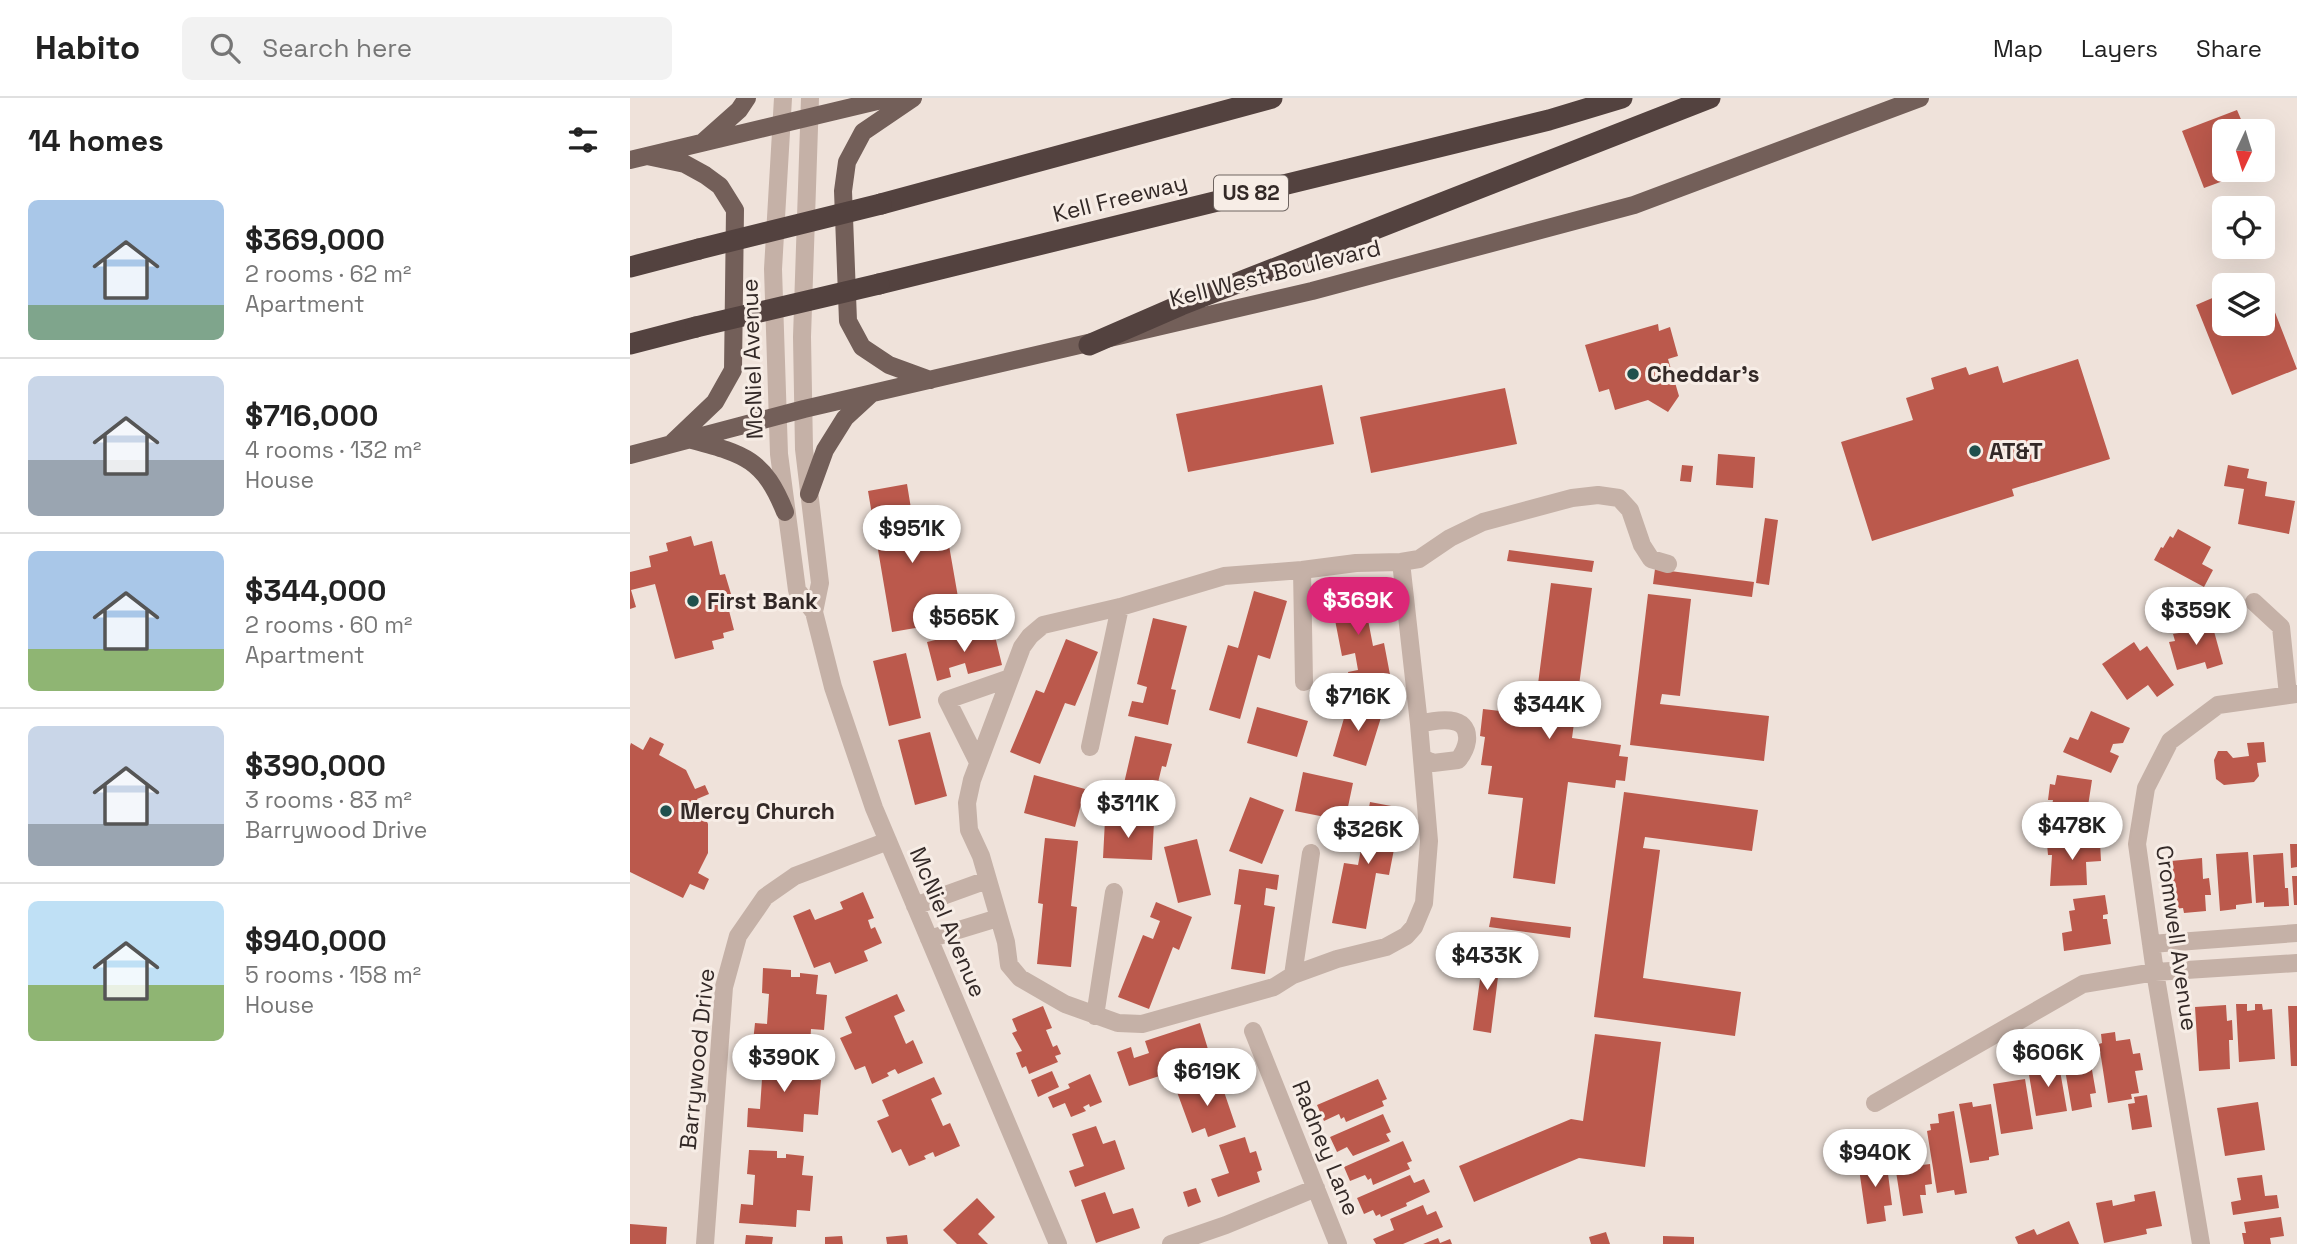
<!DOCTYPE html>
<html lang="en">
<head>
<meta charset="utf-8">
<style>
  body { margin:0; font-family:"Space Grotesk",sans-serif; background:#f2f2f2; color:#222; height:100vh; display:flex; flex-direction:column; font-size:26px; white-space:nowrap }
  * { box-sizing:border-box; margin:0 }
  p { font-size:23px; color:#767676 }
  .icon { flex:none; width:38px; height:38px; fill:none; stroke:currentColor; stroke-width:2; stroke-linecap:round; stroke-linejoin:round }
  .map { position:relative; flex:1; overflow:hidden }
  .panel { display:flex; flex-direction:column; background:#fff; width:630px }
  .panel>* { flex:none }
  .needle { width:46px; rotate:184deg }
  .tools { position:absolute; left:1582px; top:21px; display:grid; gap:14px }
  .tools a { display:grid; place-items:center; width:63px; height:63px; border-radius:10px; background:#fff; box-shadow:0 7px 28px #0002; font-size:35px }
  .price { position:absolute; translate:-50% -60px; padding:0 16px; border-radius:24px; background:#fff; color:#222; font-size:23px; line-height:46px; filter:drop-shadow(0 2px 4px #0008) }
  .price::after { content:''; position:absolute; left:50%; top:42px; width:21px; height:16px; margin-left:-10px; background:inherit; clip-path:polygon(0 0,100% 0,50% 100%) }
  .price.selected { background:#db2777; color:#fff }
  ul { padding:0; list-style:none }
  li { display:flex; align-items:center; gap:21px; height:175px; padding:0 28px }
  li+li { border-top:2px solid #e0e0e0 }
  li span { display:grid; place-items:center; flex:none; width:196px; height:140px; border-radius:10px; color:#555 }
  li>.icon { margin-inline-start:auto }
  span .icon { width:84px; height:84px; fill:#fffc; stroke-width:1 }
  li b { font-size:30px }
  h2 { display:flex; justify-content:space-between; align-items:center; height:84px; padding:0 28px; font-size:30px }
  header { display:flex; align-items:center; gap:42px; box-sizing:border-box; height:98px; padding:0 35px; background:#fff; border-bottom:2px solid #e0e0e0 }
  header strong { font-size:33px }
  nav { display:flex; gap:38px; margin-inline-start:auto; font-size:24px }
  .search { width:490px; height:63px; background:#f2f2f2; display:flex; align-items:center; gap:18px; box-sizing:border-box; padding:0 24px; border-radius:10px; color:#767676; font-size:26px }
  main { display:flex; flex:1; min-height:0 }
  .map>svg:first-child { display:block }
</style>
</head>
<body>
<header>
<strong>Habito</strong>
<div class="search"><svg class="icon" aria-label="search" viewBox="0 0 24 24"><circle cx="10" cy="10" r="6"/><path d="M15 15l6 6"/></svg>Search here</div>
<nav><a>Map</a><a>Layers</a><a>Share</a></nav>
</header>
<main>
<section class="panel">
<h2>14 homes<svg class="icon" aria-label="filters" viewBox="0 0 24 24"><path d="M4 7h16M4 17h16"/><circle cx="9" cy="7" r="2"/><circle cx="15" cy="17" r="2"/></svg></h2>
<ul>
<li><span style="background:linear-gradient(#a9c7e8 75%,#7fa58c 0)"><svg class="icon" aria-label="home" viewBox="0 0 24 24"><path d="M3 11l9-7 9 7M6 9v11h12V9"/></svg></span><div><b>$369,000</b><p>2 rooms · 62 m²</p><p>Apartment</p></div></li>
<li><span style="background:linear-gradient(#c9d6e8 60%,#9aa5b1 0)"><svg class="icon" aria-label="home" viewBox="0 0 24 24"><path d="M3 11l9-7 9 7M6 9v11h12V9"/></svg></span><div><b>$716,000</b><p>4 rooms · 132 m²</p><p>House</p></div></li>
<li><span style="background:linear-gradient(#a9c7e8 70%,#8fb573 0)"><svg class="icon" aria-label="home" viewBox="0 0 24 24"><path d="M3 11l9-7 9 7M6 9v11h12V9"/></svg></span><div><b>$344,000</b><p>2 rooms · 60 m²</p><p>Apartment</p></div></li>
<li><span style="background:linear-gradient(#c9d6e8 70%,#9aa5b1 0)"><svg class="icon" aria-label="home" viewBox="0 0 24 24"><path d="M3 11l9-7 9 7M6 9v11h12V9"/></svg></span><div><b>$390,000</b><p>3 rooms · 83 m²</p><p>Barrywood Drive</p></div></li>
<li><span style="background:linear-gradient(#bfe0f5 60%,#8fb573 0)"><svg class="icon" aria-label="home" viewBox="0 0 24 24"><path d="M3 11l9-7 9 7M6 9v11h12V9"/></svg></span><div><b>$940,000</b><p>5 rooms · 158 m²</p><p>House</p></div></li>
</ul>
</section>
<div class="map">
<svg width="1667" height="1146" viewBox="0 0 1667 1146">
  <rect width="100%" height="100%" fill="#efe2da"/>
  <path fill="#bb594c" d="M1607 12 1616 33H1594V72H1623L1574 90 1552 33Z
    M1632 181 1667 271 1602 297 1566 207 1594 195V226H1633V187H1616Z
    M1028 226 1029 233 1040 229 1048 258 1038 261 1049 298 1038 314 1018 302 985 312 979 291 969 294 955 247Z
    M1448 261 1480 361 1382 391 1384 398 1242 443 1211 344 1283 322 1276 300 1304 291 1301 280 1336 269 1339 277 1368 268 1373 285Z
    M692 287 704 346 558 374 546 316Z
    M875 290 887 346 741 375 730 319Z
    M1088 356 1125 359 1123 390 1086 387Z
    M1052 367 1063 368 1061 384 1050 383Z
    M1598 367 1619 371 1617 380 1637 384 1635 398 1665 403 1659 436 1608 426 1614 391 1594 388Z
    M277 386 286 441 317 436 332 522 262 534 238 393Z
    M1135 420 1148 422 1139 487 1126 485Z
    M1548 431 1581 449 1572 466 1583 472 1574 489 1524 462 1531 449 1533 450 1540 438 1543 440Z
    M61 438 64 448 82 443 90 477 95 476 101 496 95 497 104 532 93 535 94 540 82 543 84 551 45 561 25 486 1 492 6 509 0 511V474L21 469 19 458 38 453 36 445Z
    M879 452 964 463 962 474 877 463Z
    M1025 471 1124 484 1122 499 1023 486Z
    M731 485 743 548 754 545 761 582 721 590 718 574 728 572 725 555 712 558 699 491Z
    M921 485 962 490 942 640 991 647 989 658 998 659 995 683 986 682 985 690 938 684 925 786 883 780 893 700 858 696 862 668 851 667 855 639 850 638 853 611 904 617Z
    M624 493 657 503 640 561 628 557 610 621 579 612 598 547 608 550Z
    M1018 496 1061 501 1050 598 1032 596 1030 606 1139 618 1134 663 1000 647Z
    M523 520 557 528 541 591 546 592 538 627 498 618 502 603 513 605 517 589 507 586Z
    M1561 524 1563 531 1582 526 1593 566 1577 571 1575 564 1547 572 1539 544 1545 543 1543 536 1549 535 1547 528Z
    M364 534 372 567 338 576 335 565 319 570 321 579 307 583 297 544 330 536 332 543Z
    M436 541 468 554 445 608 435 605 410 666 380 654 406 592 414 595Z
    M1504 544 1510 553 1517 548 1544 587 1527 599 1518 587 1497 602 1472 566Z
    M276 555 291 620 259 628 243 563Z
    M719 603 753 613 736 668 703 658Z
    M627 609 678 623 667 659 617 645Z
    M1461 613 1500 630 1493 645 1483 646 1480 654 1489 658 1481 675 1433 654 1440 639 1448 642Z
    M300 634 317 698 285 707 268 642Z
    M505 638 542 646 536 669 532 668 524 701 492 694Z
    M20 639 34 646 29 657 56 672 65 691 75 687 79 696 67 701 78 726V755L68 775 79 781 74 792 60 786 53 800 0 774V648L1 645 13 652Z
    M1634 644 1636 664 1627 665 1629 678 1624 684 1594 687 1586 681 1584 662 1588 653H1597L1603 660 1619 658 1617 645Z
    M673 674 723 685 715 723 665 713Z
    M404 677 455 691 445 729 394 715Z
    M1427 677 1462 682 1458 708 1472 710 1469 730 1419 723 1423 702H1418L1420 686 1425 687Z
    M994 694 1128 712 1122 753 1015 739 1013 750 1030 752 1013 880 1111 894 1105 938 964 919Z
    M620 699 654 712 632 766 599 753Z
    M740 704 772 710 759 777 746 775 736 831 702 825 714 765 728 767Z
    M475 722 524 724 522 762 473 760Z
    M415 740 448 743 441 808 447 809 441 869 407 866 413 806 408 805Z
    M567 741 581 797 548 805 534 749Z
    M1470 744 1471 763 1456 764 1457 787 1420 788 1422 757H1418L1417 746Z
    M1660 746H1667V769L1661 770Z
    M1618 754 1622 805 1606 807V811L1590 813 1586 756Z
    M1653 755 1655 790H1658L1659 808 1634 809V804L1626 805 1623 757Z
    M1572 760 1573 781 1579 780 1581 797H1575L1576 813 1554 815 1553 810 1544 811 1541 763Z
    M609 771 649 777 647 792 636 790 634 807 645 809 635 876 601 871 611 807 604 806Z
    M1662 778H1667V807H1664Z
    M233 794 244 820 238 822 241 831 245 829 252 845 234 853 238 863 205 876 200 864 184 870 163 818 180 811 185 822 213 811 210 804Z
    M1475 797 1478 816 1473 817V821H1477L1481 846 1434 853 1432 835 1442 833 1439 813 1445 812 1443 801Z
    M526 804 562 819 549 852 543 849 519 911 488 899 513 837 523 841 530 823 520 819Z
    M861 819 941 829 940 840 859 829Z
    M854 853 871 855 861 935 843 932Z
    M133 870 161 872V879H170V875L188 877 186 896 197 897 194 932 181 931 180 948 123 944 125 925 137 926 139 896 132 895Z
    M267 896 275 913 264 918 276 946 283 942 293 965 268 976 265 971 257 975 259 978 242 986 235 968 225 972 210 940 222 935 215 919Z
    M1606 906H1617V913L1625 912V906H1632L1633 912 1642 911 1645 961 1609 964Z
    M1596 907 1597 923 1602 922 1603 942H1599L1600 971 1569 973 1565 909Z
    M413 908 422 930 416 932 423 949 427 947 431 956 425 958 428 964 399 976 396 968 392 970 386 955 392 953 382 935 387 933 382 921Z
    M1658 908H1667V968H1661Z
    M570 925 581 961 499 988 487 954 501 949 504 960 519 955 515 943Z
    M1485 934 1486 943 1500 941 1503 956 1510 955 1513 972 1505 973 1509 995 1501 996 1502 1001 1478 1005 1469 946 1472 945 1471 936Z
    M965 936 1031 944 1015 1069 949 1060 844 1104 829 1068 941 1021 953 1023Z
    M1458 949 1466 995 1460 996 1462 1009 1442 1013 1432 954Z
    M127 956 154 958V964L163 965V961L181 962 180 981 191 982 188 1017 174 1016 173 1034 117 1029 118 1010 130 1011 132 981H125Z
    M1428 961 1437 1013 1406 1018 1398 971 1412 969 1411 964Z
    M422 973 429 989 408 999 401 982Z
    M460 976 472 1004 460 1009 459 1006 453 1009 456 1013 441 1019 435 1005 423 1010 418 999 440 990 438 986Z
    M304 979 312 996 301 1001 313 1028 320 1025 330 1048 305 1059 303 1054 294 1058 296 1061 279 1068 271 1051 262 1055 247 1023 259 1018 252 1002Z
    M589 979 606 1029 578 1039 575 1030 562 1035 547 994Z
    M748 981 757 1001 752 1003 754 1008 716 1024 714 1019 711 1021 709 1016 694 1023 687 1007Z
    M1395 981 1403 1031 1371 1036 1363 986Z
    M1517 997 1522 1029 1502 1032 1498 1006 1505 1005 1504 999Z
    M1342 1004 1343 1009 1361 1006 1369 1057 1359 1059V1062L1340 1065 1329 1006Z
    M1628 1004 1635 1052 1595 1058 1587 1010Z
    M1324 1013 1337 1095 1325 1097 1324 1092 1307 1095 1297 1033 1301 1032 1300 1026 1309 1025 1308 1016Z
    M753 1016 761 1034 756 1036 760 1043 723 1058 717 1049 707 1054 700 1039Z
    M466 1028 473 1046 485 1042 495 1071 445 1089 439 1073 454 1068 442 1036Z
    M615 1039 620 1055 626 1053 632 1072 627 1074 630 1084 588 1099 581 1081 599 1075 589 1047Z
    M773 1043 782 1063 777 1065 780 1071 743 1087 741 1080 738 1082 735 1077 720 1083 714 1069Z
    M119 1052 147 1053V1060H156V1056L174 1058 172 1077 183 1078 180 1113 167 1112 166 1129 109 1125 111 1106 123 1107 125 1077 117 1076Z
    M1290 1052 1292 1067 1300 1066 1302 1086 1295 1087 1296 1097H1290L1293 1115 1273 1118 1264 1061 1274 1059 1273 1055Z
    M1256 1060 1262 1107 1254 1108 1256 1123 1237 1126 1228 1064Z
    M780 1077 784 1085 794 1081 800 1094 776 1105 777 1108 751 1119 750 1116 746 1118 743 1112 734 1116 727 1100Z
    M1632 1077 1635 1098 1647 1097 1649 1110 1603 1117 1601 1104 1611 1102 1607 1080Z
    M566 1090 571 1104 558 1109 553 1094Z
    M1525 1093 1532 1128 1516 1131 1517 1136 1474 1145 1466 1105 1482 1102 1483 1108 1505 1103 1504 1097Z
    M475 1094 483 1116 503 1110 510 1130 466 1145 451 1102Z
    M347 1100 365 1119 348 1136 358 1146H327L313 1132Z
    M793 1107 797 1117 806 1113 813 1129 773 1146H746L743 1141 764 1132 760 1121Z
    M1651 1119 1654 1138 1640 1140 1641 1146H1614L1612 1135H1616L1614 1124Z
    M1439 1123 1449 1146H1388L1385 1139 1404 1131 1407 1137Z
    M0 1126 37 1129 36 1146H0Z
    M976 1134 980 1146H961L959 1139Z
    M116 1137 143 1139 142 1146H115Z
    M277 1137 278 1146H257L256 1139Z
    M212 1138 213 1146H195V1139Z
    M1033 1138 1064 1139V1146H1033Z
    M808 1140 810 1145 820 1141 822 1146H793Z"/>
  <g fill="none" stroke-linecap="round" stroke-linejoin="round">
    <path stroke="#c5b1a7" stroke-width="18" d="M153 0 143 171 149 356 167 492 184 514
      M180 0 172 239 174 351 190 485 184 514 203 589 244 710 428 1146
      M771 464 789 626 799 743 794 805 784 829 776 838 756 849 707 861 663 877 644 889 512 926 488 925 435 906 390 880 379 867 376 844 351 758 339 732 337 705 342 682 392 549 400 538 413 527 490 509 594 478 672 472 726 465 771 464 789 461 820 440 853 424 942 400 968 397 989 400 1000 412 1012 447 1021 461 1038 466
      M672 472 674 584
      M1624 504 1651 529 1658 597
      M789 626C805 622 840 615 837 643 836 650 833 656 828 662L803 665 792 660
      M460 649 490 509
      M348 664 317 602 380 580
      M285 808 357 782
      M299 841 368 820
      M1521 846 1667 835
      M663 877 681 755
      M465 918 484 794
      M623 933 708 1146
      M1245 1005 1453 886 1525 874 1667 865
      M75 1146 94 889 108 838 135 799 165 778 258 743
      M541 1146 596 1127 686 1090
      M1571 1146 1525 874 1507 746 1516 690 1540 643 1588 607 1667 596"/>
    <path stroke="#735f59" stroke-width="18" d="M283 0 233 34 217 64 213 93 218 223 232 249 259 267 300 282
      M73 44 109 12 117 0
      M17 58 55 66 75 77 90 88 105 112 103 272 85 304 43 344
      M0 62 260 0
      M62 342C114 356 134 361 155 414
      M0 357 174 311 682 193 1004 107 1290 0
      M179 396 195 352 215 320 240 297"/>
    <path stroke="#53423f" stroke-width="21" d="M251 106 642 0
      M0 169 69 151
      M249 186 919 22 992 0
      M0 246 66 229
      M459 247 551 207 1080 0"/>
    <path stroke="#53423f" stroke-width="21" d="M69 151 251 106
      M66 229 249 186"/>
  </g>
  <g fill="#20504d" stroke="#f7ede6" stroke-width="2.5">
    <circle cx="1003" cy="276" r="7"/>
    <circle cx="1345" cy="353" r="7"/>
    <circle cx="63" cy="503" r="7"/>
    <circle cx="36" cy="713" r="7"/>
  </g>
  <g text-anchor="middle" stroke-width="6" stroke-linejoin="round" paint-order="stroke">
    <rect fill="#f7ede6" stroke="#6e6460" stroke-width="2" x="584" y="77.5" width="74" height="35" rx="5"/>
    <g font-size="21" font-weight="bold" fill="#332927">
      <text x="621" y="102">US 82</text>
    </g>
    <g font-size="23" fill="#332927" stroke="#f7ede6">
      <text transform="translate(490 100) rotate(-14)" y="8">Kell Freeway</text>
      <text transform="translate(645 175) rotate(-14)" y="8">Kell West Boulevard</text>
      <text transform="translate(122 261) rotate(-92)" y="8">McNiel Avenue</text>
      <text transform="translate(318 824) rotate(67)" y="8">McNiel Avenue</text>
      <text transform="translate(1547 840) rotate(82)" y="8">Cromwell Avenue</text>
      <text transform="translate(67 961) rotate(-84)" y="8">Barrywood Drive</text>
      <text transform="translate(696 1050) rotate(68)" y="8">Radney Lane</text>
    </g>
    <g font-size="23" font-weight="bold" fill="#332927" stroke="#f7ede6" text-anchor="start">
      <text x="1017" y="284">Cheddar's</text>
      <text x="1359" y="361">AT&amp;T</text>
      <text x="77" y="511">First Bank</text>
      <text x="50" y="721">Mercy Church</text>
    </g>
  </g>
</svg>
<div class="tools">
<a><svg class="needle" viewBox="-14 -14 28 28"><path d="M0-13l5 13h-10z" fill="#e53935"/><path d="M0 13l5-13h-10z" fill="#767676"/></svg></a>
<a><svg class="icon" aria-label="locate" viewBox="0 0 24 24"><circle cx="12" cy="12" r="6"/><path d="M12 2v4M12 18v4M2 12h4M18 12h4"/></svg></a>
<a><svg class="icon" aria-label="layers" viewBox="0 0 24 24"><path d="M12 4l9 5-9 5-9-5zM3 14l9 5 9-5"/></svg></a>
</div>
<b class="price" style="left:282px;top:467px">$951K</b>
<b class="price selected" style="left:728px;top:539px">$369K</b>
<b class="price" style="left:1566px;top:549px">$359K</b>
<b class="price" style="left:334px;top:556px">$565K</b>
<b class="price" style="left:728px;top:635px">$716K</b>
<b class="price" style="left:919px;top:643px">$344K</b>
<b class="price" style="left:498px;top:742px">$311K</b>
<b class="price" style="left:1442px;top:764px">$478K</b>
<b class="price" style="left:738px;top:768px">$326K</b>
<b class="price" style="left:857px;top:894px">$433K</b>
<b class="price" style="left:1418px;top:991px">$606K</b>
<b class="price" style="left:154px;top:996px">$390K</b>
<b class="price" style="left:577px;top:1010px">$619K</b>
<b class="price" style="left:1245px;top:1091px">$940K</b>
</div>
</main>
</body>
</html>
